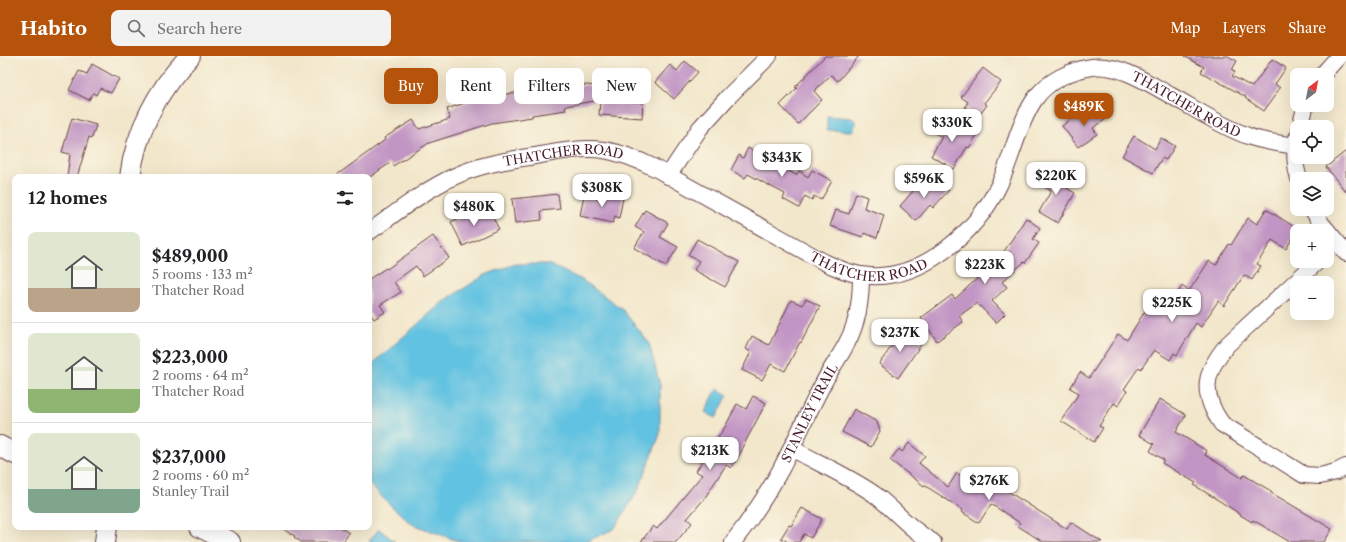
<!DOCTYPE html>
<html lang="en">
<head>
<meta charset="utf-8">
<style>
  body { margin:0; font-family:"Libre Caslon Text",serif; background:#f2f2f2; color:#202124; height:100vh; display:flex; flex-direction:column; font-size:15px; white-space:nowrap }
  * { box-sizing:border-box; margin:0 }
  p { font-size:13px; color:#757577 }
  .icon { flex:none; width:22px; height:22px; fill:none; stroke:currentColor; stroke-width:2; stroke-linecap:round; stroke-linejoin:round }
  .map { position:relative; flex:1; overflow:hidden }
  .panel { position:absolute; left:12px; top:118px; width:360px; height:356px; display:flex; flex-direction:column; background:#fff; border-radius:8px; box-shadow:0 4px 16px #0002 }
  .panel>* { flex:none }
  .guide { position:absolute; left:384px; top:12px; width:380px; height:36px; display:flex; gap:8px }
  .needle { width:26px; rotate:32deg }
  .buttons { position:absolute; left:1290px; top:12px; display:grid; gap:8px }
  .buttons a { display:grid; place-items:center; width:44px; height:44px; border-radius:8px; background:#fff; box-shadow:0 4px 16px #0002; font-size:20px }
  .price { position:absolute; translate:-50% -34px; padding:0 9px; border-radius:8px; background:#fff; color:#222; font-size:13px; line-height:26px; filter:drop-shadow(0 1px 2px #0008) }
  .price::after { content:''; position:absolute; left:50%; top:24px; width:12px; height:9px; margin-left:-6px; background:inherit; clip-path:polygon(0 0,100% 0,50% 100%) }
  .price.active { background:#b45309; color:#fff }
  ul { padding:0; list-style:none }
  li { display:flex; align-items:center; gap:12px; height:100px; padding:0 16px }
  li+li { border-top:1px solid #e0e0e0 }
  li span { display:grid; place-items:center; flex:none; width:112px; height:80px; border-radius:8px; color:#555 }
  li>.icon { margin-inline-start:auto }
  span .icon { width:48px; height:48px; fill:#fffc; stroke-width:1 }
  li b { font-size:17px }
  h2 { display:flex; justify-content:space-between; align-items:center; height:48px; padding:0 16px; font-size:17px }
  .pill { padding:0 14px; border-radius:8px; background:#fff; box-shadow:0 4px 16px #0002; font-size:14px; line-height:36px }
  .pill.active { background:#b45309; color:#fff }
  header { display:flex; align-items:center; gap:24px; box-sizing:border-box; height:56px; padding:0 20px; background:#b45309; color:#fff }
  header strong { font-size:19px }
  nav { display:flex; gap:22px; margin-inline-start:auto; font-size:14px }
  .search { width:280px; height:36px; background:#f2f2f2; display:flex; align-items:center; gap:10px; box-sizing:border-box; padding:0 14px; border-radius:8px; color:#757577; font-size:15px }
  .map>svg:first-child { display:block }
</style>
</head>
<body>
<header>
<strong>Habito</strong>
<div class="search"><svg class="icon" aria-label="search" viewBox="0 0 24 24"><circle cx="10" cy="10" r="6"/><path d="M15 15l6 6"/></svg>Search here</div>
<nav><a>Map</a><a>Layers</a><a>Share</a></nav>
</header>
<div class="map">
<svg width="1346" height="486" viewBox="0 0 1346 486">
  <rect width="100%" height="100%" fill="#fcf5e5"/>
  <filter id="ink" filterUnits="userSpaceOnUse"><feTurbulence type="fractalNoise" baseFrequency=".025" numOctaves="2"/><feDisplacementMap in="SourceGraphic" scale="8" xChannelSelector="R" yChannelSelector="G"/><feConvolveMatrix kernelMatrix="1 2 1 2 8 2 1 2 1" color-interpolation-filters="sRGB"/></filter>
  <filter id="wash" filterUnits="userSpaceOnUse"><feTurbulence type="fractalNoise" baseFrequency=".012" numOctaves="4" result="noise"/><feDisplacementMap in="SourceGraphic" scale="16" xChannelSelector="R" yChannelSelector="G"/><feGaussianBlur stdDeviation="0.9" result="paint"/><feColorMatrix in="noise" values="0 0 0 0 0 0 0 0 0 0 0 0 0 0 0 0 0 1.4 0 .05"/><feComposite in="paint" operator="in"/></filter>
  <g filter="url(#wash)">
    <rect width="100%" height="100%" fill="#f2e7cb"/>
    <path fill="#62c2e1" stroke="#567086" d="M827 60 853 62C856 67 856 70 852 75L827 74Z
      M515 208H548L582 224 622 253 649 287 660 329V378L639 433 614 473 585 486H465L458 485 412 468 390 449 369 428V311L444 245 485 219Z
      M717 333 728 339 716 362 705 356Z
      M379 473 395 486H370L369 485Z"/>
    <g id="blocks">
      <path fill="#c195c4" d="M825 0H859L838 25 831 19 814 35 822 44 798 68 780 49 797 32 795 31Z
        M1184 0H1228L1237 5 1232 14 1235 16 1232 20 1252 31 1272 3 1286 12 1275 28 1280 32 1264 55 1245 42 1246 41 1201 16 1204 11Z
        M685 5 698 16 674 43 655 26 670 9 677 15Z
        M92 8 119 23 111 37 100 32 96 39 93 37 89 44 69 34 79 15 87 18Z
        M983 12 1001 26 984 47 987 49 978 61 965 51 968 46 961 41Z
        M586 29 635 33 633 46H643L642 62 599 59 600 44 565 50 566 54 532 59V61L492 67 429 87 393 110 390 107 370 121H334L385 84 384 82 413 64 419 73 450 63 447 53 479 42 521 36 522 37 563 31V33Z
        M1096 51 1105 64 1093 72 1097 78 1078 91 1062 70 1078 58 1080 62Z
        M72 62 96 69 92 82 89 81 77 121H67L70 98 62 96Z
        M937 64 959 77 963 69 978 77 969 92 967 91 954 113 931 100 942 81 931 75Z
        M1134 80 1155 93 1161 82 1175 90 1166 104 1162 102 1153 117 1122 100Z
        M748 92 796 119 799 115 808 121 812 114 832 125 821 144 814 140 812 144 805 140 799 152 783 143 785 138 748 118 745 122 731 114 739 99 743 102Z
        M1346 95V136L1326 111Z
        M1050 112 1065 121 1060 128 1075 137 1058 167 1039 156 1051 135 1041 129Z
        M937 124 949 134 933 152 930 149 916 165 900 150 922 125 930 132Z
        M856 137 867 141 864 152 884 159 877 182 864 177 863 181 830 170 836 154 849 158Z
        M558 138 560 153 541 155 542 164 515 167 512 143Z
        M605 138 623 142 619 162 615 160 613 167 580 160 584 139 604 144Z
        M1266 153 1298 173 1286 193 1272 184 1257 208 1261 210 1252 224 1244 219 1224 250 1218 245 1201 271 1196 267 1177 299 1174 297 1170 304 1154 294 1141 313 1139 311 1124 333 1127 335 1118 350 1114 347 1099 370 1103 372 1094 386 1061 365 1079 337 1070 332 1080 316 1089 322 1118 278 1127 284 1148 250 1154 254 1163 239 1173 245 1182 230 1189 235 1209 205 1216 209 1229 188 1231 189 1248 162 1257 168Z
        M489 154 499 173 463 190 451 166 468 158 470 163Z
        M645 154 668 167 660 181 678 191 666 210 634 192 644 176 635 171Z
        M1026 162 1040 172 1033 183 1039 187 1025 207 1024 206 1002 226 1007 231 992 245 1005 258 996 267 977 247 959 260 963 266 937 285 921 262 952 239 955 243 981 219 978 216 993 202 997 206Z
        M433 180 449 202 423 220 416 210 394 226 401 236 380 249 385 256 374 263 369 256V223L386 212 387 213Z
        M697 183 739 206 725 231 694 214 699 205 688 199Z
        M806 243 820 250 801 287 800 286 785 315 771 308 762 324 742 314 751 296 746 293 752 280 769 289 791 244 802 249Z
        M900 272 922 287 898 322 879 308 892 290 889 288Z
        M753 340 766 347 741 394 742 395 731 412 726 409 704 443 687 463 692 467 676 486H641L653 470 657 473 702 419 696 415 725 371 737 348 746 353Z
        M1160 343 1186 359 1176 376 1207 395 1205 399 1242 422 1244 419 1271 435 1270 436 1332 473 1324 486H1290L1253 464 1252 466 1237 457V456L1194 429 1196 427 1162 407 1164 404 1150 395 1154 388 1139 379Z
        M854 353 877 366 880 375 871 391 842 376Z
        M909 387 925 400 919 407 948 431 957 417 974 428 982 416 994 424 993 426 1067 473 1071 466 1102 486H1043L1018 470 1020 467 991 448 979 467 962 456 963 454 924 429V430L890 404 899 393 902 396Z
        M802 452 822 463 811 482 804 478 799 486H788L781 482 789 469 791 470Z
        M281 471H340L349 477 343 486H301L294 481 295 480Z"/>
    </g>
  </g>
  <g filter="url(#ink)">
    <use href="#blocks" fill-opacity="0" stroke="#633d43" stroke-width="1"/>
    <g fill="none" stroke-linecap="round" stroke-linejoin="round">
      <defs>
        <g id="minor">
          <path d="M1322 19 1339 0"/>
          <path d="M1300 71 1306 49"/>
          <path d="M1297 82C1294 95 1295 111 1299 123"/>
          <path d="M668 120 700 72 728 41 769 0"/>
          <path d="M1312 153 1321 167 1346 197"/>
          <path id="s1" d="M369 176C396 157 423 135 453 121 478 109 507 104 535 100 557 96 581 91 604 94 622 97 639 104 655 112L824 206C839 213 853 219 870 220 924 223 977 175 999 129 1012 102 1019 66 1035 43 1047 25 1071 14 1092 11 1117 7 1147 26 1168 38 1194 52 1220 70 1248 80 1262 86 1280 87 1295 90"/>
          <path d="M1318 205 1228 288C1204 316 1200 337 1222 368L1304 419 1320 420 1336 416 1346 411"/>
          <path d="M791 392C818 407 848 420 874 438 894 453 910 474 933 486"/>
          <path id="s2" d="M733 486C751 463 767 439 781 413 796 384 809 354 824 326 833 308 847 292 853 273 860 255 861 237 861 219"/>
        </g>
        <path id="tertiary" d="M130 121C136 75 158 33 190 0
          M0 390 15 398
          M200 471 230 486
          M105 486 107 471"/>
      </defs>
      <use href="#minor" stroke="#633d43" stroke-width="18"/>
      <use href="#tertiary" stroke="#633d43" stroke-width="22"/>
      <use href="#minor" stroke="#fff" stroke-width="16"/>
      <use href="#tertiary" stroke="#fff" stroke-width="20"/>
    </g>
  </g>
  <g text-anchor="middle" stroke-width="3" stroke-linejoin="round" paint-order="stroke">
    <g font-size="13" fill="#4a1f2b" stroke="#fcf5e5">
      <text dy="5" stroke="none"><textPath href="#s1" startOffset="981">THATCHER ROAD</textPath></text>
      <text dy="5" stroke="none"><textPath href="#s1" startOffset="214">THATCHER ROAD</textPath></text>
      <text dy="5" stroke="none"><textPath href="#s1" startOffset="549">THATCHER ROAD</textPath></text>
      <text dy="5" stroke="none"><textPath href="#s2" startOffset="150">STANLEY TRAIL</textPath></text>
    </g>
  </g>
</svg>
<div class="buttons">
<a><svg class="needle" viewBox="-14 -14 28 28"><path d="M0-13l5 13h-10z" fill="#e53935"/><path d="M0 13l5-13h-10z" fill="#757577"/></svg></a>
<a><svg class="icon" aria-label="locate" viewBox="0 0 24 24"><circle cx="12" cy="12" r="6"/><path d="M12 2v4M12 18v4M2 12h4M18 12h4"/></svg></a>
<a><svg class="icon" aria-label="layers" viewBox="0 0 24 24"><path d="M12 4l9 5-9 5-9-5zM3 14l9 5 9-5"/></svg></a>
<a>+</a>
<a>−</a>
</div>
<b class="price active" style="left:1084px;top:71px">$489K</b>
<b class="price" style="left:952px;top:87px">$330K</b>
<b class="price" style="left:782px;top:122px">$343K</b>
<b class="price" style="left:1056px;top:140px">$220K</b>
<b class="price" style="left:924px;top:143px">$596K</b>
<b class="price" style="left:602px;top:152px">$308K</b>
<b class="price" style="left:474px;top:171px">$480K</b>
<b class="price" style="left:985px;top:229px">$223K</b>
<b class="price" style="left:1172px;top:267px">$225K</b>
<b class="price" style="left:900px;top:297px">$237K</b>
<b class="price" style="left:710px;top:415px">$213K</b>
<b class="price" style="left:989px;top:445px">$276K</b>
<div class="guide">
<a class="pill active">Buy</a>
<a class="pill">Rent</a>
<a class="pill">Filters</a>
<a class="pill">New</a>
</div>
<section class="panel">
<h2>12 homes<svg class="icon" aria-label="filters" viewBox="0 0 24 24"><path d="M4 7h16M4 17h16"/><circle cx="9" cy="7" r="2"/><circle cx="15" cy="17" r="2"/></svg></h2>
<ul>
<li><span style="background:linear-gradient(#dfe7d0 70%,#b9a48a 0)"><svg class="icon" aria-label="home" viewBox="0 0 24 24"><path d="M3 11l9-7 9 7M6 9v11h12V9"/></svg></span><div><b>$489,000</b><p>5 rooms · 133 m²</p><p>Thatcher Road</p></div></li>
<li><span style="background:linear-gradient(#dfe7d0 70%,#8fb573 0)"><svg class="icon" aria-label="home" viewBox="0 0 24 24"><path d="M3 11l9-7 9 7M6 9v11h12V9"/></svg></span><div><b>$223,000</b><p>2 rooms · 64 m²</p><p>Thatcher Road</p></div></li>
<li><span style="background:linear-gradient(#dfe7d0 70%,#7fa58c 0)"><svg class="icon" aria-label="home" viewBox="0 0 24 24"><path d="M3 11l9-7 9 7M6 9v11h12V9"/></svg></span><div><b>$237,000</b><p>2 rooms · 60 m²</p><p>Stanley Trail</p></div></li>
</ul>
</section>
</div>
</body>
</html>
